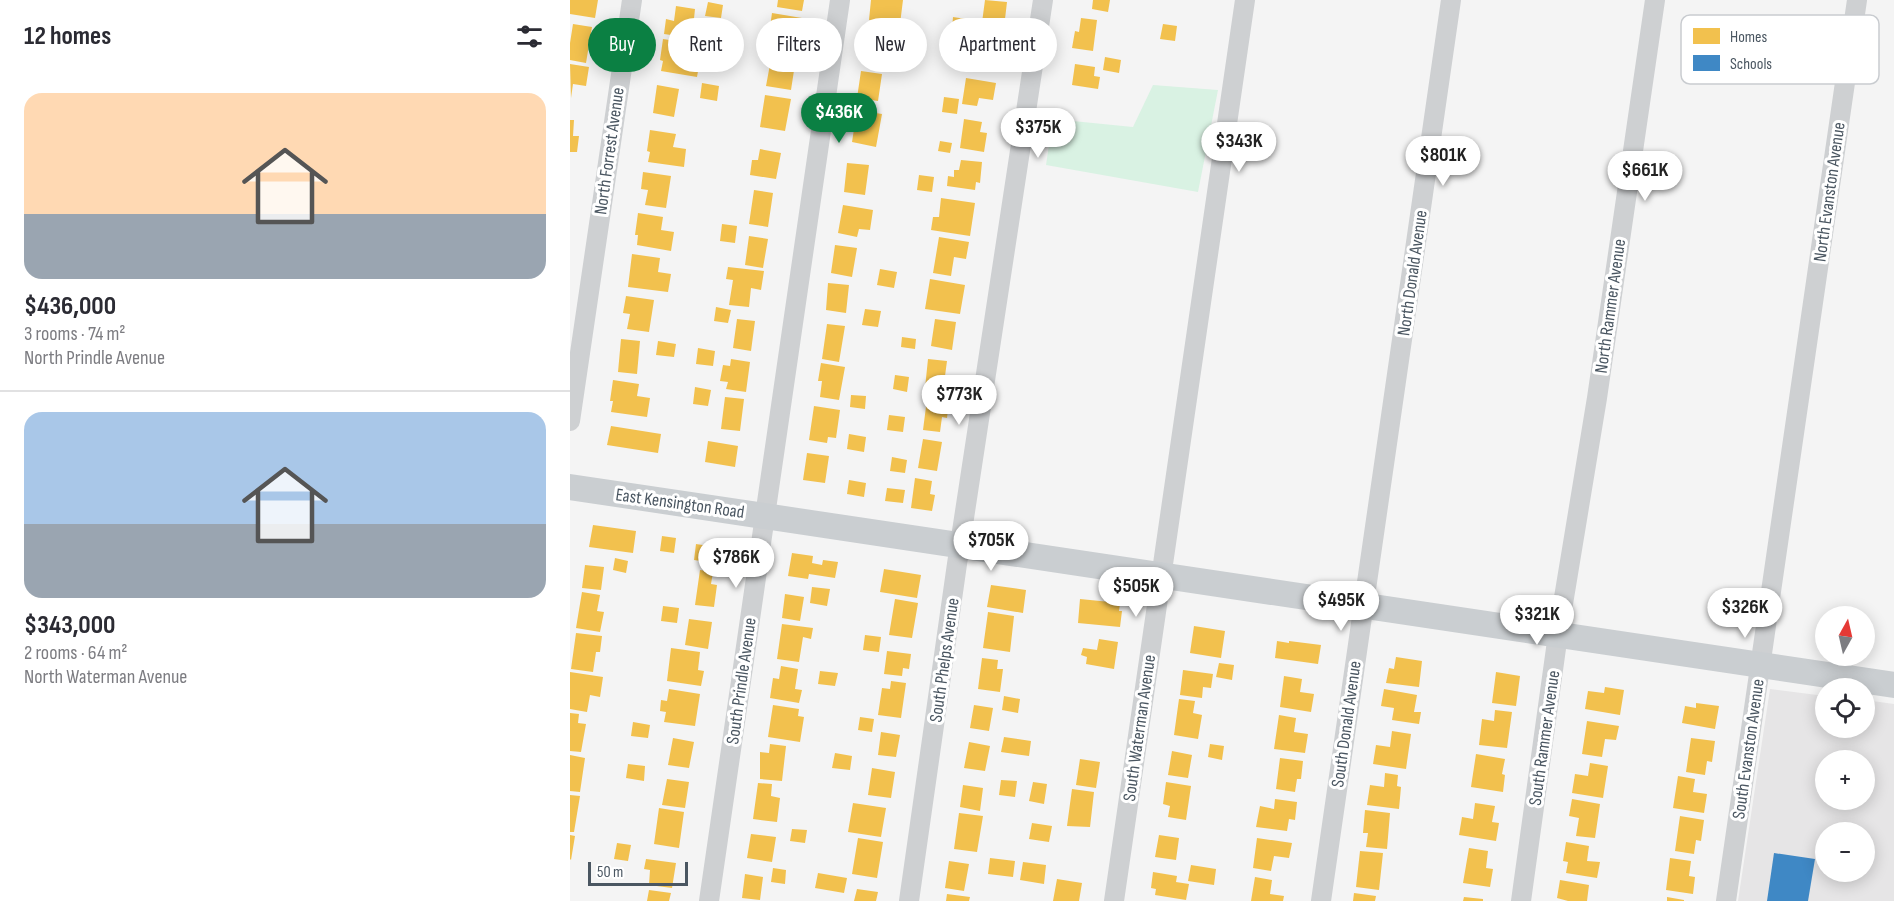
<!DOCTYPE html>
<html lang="en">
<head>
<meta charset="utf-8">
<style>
  body { margin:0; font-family:"Sofia Sans Condensed",sans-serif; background:#f7f7f7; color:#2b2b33; height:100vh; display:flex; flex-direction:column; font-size:22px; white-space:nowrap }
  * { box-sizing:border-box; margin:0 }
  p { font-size:20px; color:#7c7c81 }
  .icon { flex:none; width:33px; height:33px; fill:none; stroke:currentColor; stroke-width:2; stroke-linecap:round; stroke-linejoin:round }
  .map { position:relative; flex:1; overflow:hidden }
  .sheet { display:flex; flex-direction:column; background:#fff; width:570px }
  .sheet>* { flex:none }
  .hud { position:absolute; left:18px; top:18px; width:570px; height:54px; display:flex; gap:12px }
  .needle { width:39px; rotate:8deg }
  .buttons { position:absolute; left:1245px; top:606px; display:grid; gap:12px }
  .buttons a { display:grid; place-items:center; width:60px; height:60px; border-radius:50%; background:#fff; box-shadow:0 3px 15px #0003; font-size:30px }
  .scale { position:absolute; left:18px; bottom:15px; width:100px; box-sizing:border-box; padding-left:6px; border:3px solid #4a5661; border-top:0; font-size:16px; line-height:21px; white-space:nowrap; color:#4a5661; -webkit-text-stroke:4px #fff; paint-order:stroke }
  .price { position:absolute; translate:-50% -51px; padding:0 14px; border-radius:21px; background:#fff; color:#222; font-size:20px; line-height:39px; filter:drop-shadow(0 2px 3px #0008) }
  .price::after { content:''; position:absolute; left:50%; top:36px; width:18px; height:14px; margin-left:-9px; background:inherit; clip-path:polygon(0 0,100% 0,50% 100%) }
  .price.active { background:#0b8043; color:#fff }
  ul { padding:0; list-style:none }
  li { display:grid; align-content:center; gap:12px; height:318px; padding:0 24px }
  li+li { border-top:2px solid #e1e1e2 }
  li span { display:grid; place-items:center; height:186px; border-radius:18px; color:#555 }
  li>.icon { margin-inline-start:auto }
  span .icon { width:108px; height:108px; fill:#fffc; stroke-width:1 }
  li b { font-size:26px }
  h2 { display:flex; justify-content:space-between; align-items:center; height:72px; padding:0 24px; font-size:26px }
  .tag { padding:0 21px; border-radius:27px; background:#fff; box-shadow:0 3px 15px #0003; font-size:21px; line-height:54px }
  .tag.active { background:#0b8043; color:#fff }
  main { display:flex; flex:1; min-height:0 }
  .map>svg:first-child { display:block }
</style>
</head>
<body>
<main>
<section class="sheet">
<h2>12 homes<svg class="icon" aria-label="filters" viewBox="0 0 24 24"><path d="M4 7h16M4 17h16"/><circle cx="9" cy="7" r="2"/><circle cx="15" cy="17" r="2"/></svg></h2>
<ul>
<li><span style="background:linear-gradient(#ffd9b3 65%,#9aa5b1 0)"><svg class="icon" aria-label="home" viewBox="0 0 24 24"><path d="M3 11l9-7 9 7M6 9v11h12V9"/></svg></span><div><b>$436,000</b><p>3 rooms · 74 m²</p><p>North Prindle Avenue</p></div></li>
<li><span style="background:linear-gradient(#a9c7e8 60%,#9aa5b1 0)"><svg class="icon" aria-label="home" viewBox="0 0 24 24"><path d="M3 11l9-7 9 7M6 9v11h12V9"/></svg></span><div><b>$343,000</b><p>2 rooms · 64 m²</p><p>North Waterman Avenue</p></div></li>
</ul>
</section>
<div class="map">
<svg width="1324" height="901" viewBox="0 0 1324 901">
  <rect width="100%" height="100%" fill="#f4f4f4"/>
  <path fill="#e6e5e6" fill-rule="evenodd" d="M1200 689 1255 696 1256 728H1294L1295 700 1324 704V901H1168ZM1256 760H1294V800H1256ZM1256 832H1294V872H1256Z"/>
  <path fill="#d9f2e3" d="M583 85 648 90 628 192 476 165 483 119 563 127Z"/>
  <path fill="#f2c14e" d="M0 0H28L25 18 0 14Z
    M208 0H234L232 11 207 7Z
    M301 0H333L330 24 299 20Z
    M415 0 437 2 435 19H429L428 32 411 30Z
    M523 0H540L538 12 522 9Z
    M138 2 153 5 151 18 135 16Z
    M106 6 125 9 122 38 94 34 96 19 104 21Z
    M202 13 232 18 227 51 202 47 205 28 200 27Z
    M383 17 396 19 395 30 382 29Z
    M511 18 527 20 523 51 502 48 505 31 509 32Z
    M3 24 22 27 16 63 0 60V43Z
    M593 24 607 26 605 41 590 39Z
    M298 29 319 33 315 58 310 57 309 64 292 61Z
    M93 39 119 43 117 58 130 60 127 77 91 71 93 61 90 60Z
    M401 39 429 42 426 70 407 67V62L398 61Z
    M535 57 551 60 549 73 533 70Z
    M201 59 225 64 221 90 196 86Z
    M0 64 19 67 16 86 3 84 1 98Z
    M505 64 525 67 524 76 530 77 528 89 502 85Z
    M291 71 312 74 308 101 287 98Z
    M396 78 426 83 423 100 409 98 407 106 392 104Z
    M132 83 149 86 147 101 130 98Z
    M87 85 109 89 104 117 83 113Z
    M195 95 221 99 215 131 190 127Z
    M374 97 389 99 387 114 372 112Z
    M287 110 312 114 306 147 282 142Z
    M394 119 412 122 410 132 417 133 414 152 390 148Z
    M0 120H4L3 136H9L7 152H0Z
    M80 130 106 134 103 147 116 149 114 167 78 162 80 152 77 151Z
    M370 141 382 143 380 153 368 151Z
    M190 149 211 153 206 179 180 175 182 160H188Z
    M391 160 412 162 410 183 406 182 405 190 377 186 378 176 384 177V170H389Z
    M277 163 299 165 295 195 274 192Z
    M73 172 101 176 96 208 75 205 78 190 71 189Z
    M349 175 364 177 362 192 347 190Z
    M184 190 203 193 198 227 179 224Z
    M371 198 405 203 400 236 361 230 363 217H369Z
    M273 205 303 210 300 230 289 229 287 237 268 233Z
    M68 213 93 217 91 230 104 232 101 251 67 245 68 235H65Z
    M152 224 167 226 165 243 150 241Z
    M179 236 198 239 193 268 175 265Z
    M369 237 399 242 396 259 384 257 381 276 363 273Z
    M265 245 287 248 282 277 261 273Z
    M62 254 90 258 88 272 101 274 98 292 58 287Z
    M158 267 194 271 191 290 181 288 179 307 159 305 163 280 156 279Z
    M310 269 327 272 324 288 307 285Z
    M360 279 395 285 390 314 355 309Z
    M258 283 279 285 276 313 256 310Z
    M56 296 84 300 79 332 57 329 60 314 53 313Z
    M146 307 161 310 158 323 144 321Z
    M295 309 311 311 308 327 292 325Z
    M167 319 185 321 181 351 163 348Z
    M365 319 386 322 382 350 361 346Z
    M257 324 275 326 269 362 252 359Z
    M332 337 346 339 345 349 331 347Z
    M51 339 70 341 67 374 48 372Z
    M88 341 106 344 104 357 86 355Z
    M128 348 145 351 143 366 126 364Z
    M161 359 180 362 176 392 156 389 158 382 150 381 153 365 160 366Z
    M358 359 377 361 375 376 381 377 380 391 355 388Z
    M251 363 275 367 269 400 250 397 252 381H248Z
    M325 375 339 377 337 392 323 389Z
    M43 380 69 384 67 396 80 398 77 417 41 412 43 401H40Z
    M125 387 141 390 138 406 123 404Z
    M281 395 296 396 295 409 280 407Z
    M155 397 174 399 170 431 151 429Z
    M357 399 379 402 377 418 372 417 370 432 353 430Z
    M244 406 270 410 266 438 258 437 257 443 239 440Z
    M319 415 335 417 333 432 317 430Z
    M41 426 91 434 88 453 37 445Z
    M279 434 296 437 294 452 277 449Z
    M353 439 372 442 367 471 348 468Z
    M138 441 168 446 165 467 135 462Z
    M237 453 259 456 255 483 233 480Z
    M322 457 337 460 335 473 320 471Z
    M345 478 362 481 360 494 365 495 362 511 341 508Z
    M279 480 296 483 294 497 277 494Z
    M317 488 335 490 333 503 315 501Z
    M23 525 66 531 63 553 19 547Z
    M92 536 106 538 104 553 90 551Z
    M126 544 152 548 150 564 124 560Z
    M222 553 243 556 242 563 252 565 253 560 268 562 265 578 239 574 238 579 218 576Z
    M45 558 58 561 56 573 43 570Z
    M15 565 34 567 31 590 12 588Z
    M314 569 351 575 347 598 310 592Z
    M130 570 143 572 141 584 147 585 144 607 125 605Z
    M421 585 456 590 453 613 417 607Z
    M242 587 260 589 257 606 240 603Z
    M12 592 30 595 27 611 34 612 30 632 6 628Z
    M215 594 234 597 230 621 212 618Z
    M325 599 348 603 342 638 319 635Z
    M510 599 550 603 549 611H552L550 627 508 623Z
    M93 606 109 608 107 623 91 621Z
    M418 612 444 616 440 652 413 648Z
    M119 619 142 622 138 649 115 645Z
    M212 624 243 628 241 639 233 637 229 662 207 659Z
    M624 626 655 631 651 658 620 653Z
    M6 633 32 636 30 652H26L23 672 1 669Z
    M295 635 311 637 309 652 293 650Z
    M529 639 548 642 544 669 516 664 517 657 511 655 513 648 527 650Z
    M707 641 719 643V641L751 645 748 664 705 658Z
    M101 648 130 652 128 670 134 671 131 686 97 681Z
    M317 651 341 654 339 669 333 668 332 676 314 674Z
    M826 657 852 661 849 687 816 683 819 668 824 669Z
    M412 658 428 660 427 669H433L430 692 408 689Z
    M649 663 664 665 662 680 646 677Z
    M211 666 228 669 225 689 232 690 229 703 200 698 203 678 209 679Z
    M613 670 643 674 641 688 633 687 632 698 610 695Z
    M250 671 268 673 265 686 248 684Z
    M0 672 33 677 30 697 20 695 17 712 0 709Z
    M926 672 950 676 946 706 922 703Z
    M714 676 732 679 730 692 744 694 741 712 710 707Z
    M321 681 336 683 331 718 308 715 312 688 320 689Z
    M1035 687 1054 690 1050 715 1015 709 1018 691 1034 693Z
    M99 689 130 694 125 726 94 722 96 712 90 711 91 700 97 701Z
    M814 689 847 695 844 712H851L849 724 822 720 824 708 811 706Z
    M434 696 450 699 448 713 432 710Z
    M609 699 625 701 623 713 632 715 628 739 604 735Z
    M1126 703 1149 706 1145 729 1112 723 1115 706 1126 708Z
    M203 705 229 709 228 716 234 717 230 742 198 737Z
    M404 705 423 708 419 731 400 728Z
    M925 710 942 712 937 748 909 745 912 719 924 721Z
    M0 713 9 714 8 723 16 724 11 752 0 751Z
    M709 715 726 718 724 732 738 734 735 753 704 749Z
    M290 717 304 719 302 732 288 730Z
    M1017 721 1049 726 1046 740 1035 739 1032 757 1012 754Z
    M63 722 80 725 78 738 61 736Z
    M822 731 841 734 836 769 803 764 806 745 820 747Z
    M311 732 330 735 326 757 308 755Z
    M434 737 461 741 459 756 431 752Z
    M103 738 124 742 119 768 98 765Z
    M1121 738 1145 741 1142 762 1137 761 1135 775 1116 772Z
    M399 742 420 746 415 771 394 768Z
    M200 744 216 746 212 781 190 779V752L199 753Z
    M640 744 654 746 652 760 638 757Z
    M602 751 622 755 618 778 598 775Z
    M265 753 282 756 280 770 262 768Z
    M906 754 935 759 932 774 935 775 933 792 901 787Z
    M0 755 15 758 10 792 0 791Z
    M710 758 733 761 731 779H727L725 792 706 789Z
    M510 759 530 762 526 788 506 785Z
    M1020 763 1038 766 1033 798 1002 793 1005 774 1018 776Z
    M58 764 75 766 74 781 56 778Z
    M302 768 325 772 321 798 298 795Z
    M815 773 828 775 827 786 831 787 829 809 797 805 800 785 814 787Z
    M1108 776 1125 779 1123 792 1137 794 1134 813 1103 808Z
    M97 779 119 782 115 808 92 805Z
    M431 780 447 781 445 797 429 795Z
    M463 782 477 784 474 804 459 801Z
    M596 782 621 786 616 820 598 817 600 806 593 804Z
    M188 783 202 784 201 796 210 798 207 822 183 819Z
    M393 785 413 788 410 811 390 807Z
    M502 789 524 792 520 827 497 826Z
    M0 795 10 796 4 832H0Z
    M705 799 727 802 725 820 719 819 717 831 686 827 690 806 704 809Z
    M1002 799 1030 804 1025 838 1006 836 1009 818 999 816Z
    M283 803 316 808 311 837 278 832Z
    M905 803 925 806 922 822 929 823 926 841 889 835 892 817 903 819Z
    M89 808 114 812 109 848 84 844Z
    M795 810 820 813 817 849 796 847 798 833H793Z
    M389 813 413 816 407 852 384 849Z
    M1110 816 1134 820 1131 841 1126 840 1124 854 1105 851Z
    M462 823 482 826 479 842 459 839Z
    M222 829 237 830 235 843 220 841Z
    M181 834 206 837 202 862 177 858Z
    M0 835 5 836 1 860 0 859Z
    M589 835 609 838 606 860 585 857Z
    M288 838 313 842 307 878 282 874Z
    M687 838 722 843 719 858 704 856 701 871 683 868Z
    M996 842 1019 846 1017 861 1030 862 1027 878 996 873 998 862 993 861Z
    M47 843 61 845 58 861 44 859Z
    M899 848 918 851 916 868 923 869 920 887 893 883Z
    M790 851 813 853 809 890 786 887Z
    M420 858 445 861 443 877 418 874Z
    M1100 858 1121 861 1119 876 1125 877 1123 894 1096 890Z
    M76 859 106 863 102 888 79 885 80 870 74 869Z
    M379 861 399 864 394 891 375 888Z
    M453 862 476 865 474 884 450 880Z
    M621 865 646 869 644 885 618 881Z
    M203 868 216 870 215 884 201 882Z
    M583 872 607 876 606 882 619 884 616 900 585 895 586 889 581 888Z
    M248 873 277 878 274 893 245 888Z
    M175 874 193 877 190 900 172 898Z
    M685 877 702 880 700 894 714 896 713 901H681Z
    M487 879 512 883 509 901H483Z
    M990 880 1019 885 1017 901H998L987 898Z
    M287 889 308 892 306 901H284Z
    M79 890 101 893 99 901H77Z
    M784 893 806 896 805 901H783Z
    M377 894 400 897 399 901H376Z
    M894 897 913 899V901H893Z
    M1097 897 1114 900V901H1097Z"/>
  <path fill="#3f88c5" d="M1204 853 1245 859 1238 901H1197Z"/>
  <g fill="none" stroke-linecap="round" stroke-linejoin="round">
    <path stroke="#ced0d2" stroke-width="20" d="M0 421 62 0
      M139 901 270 0
      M339 901 387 564 473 0
      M544 901 675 0
      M751 901 881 0
      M951 901 988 634 1027 398 1085 0
      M1156 901 1287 0"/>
    <path stroke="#caced1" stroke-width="26" d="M0 487 1324 685"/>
  </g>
  <g text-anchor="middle" stroke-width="6" stroke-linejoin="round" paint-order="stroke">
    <g font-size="18" fill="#4a5661" stroke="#fff">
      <text transform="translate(39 151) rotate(-82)" y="6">North Forrest Avenue</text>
      <text transform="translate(1259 192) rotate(-82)" y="6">North Evanston Avenue</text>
      <text transform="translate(842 273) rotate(-82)" y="6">North Donald Avenue</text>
      <text transform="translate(1040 306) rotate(-82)" y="6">North Rammer Avenue</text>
      <text transform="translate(110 503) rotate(8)" y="6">East Kensington Road</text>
      <text transform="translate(374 660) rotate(-82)" y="6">South Phelps Avenue</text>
      <text transform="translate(171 681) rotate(-82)" y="6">South Prindle Avenue</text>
      <text transform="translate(776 724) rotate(-82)" y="6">South Donald Avenue</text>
      <text transform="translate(569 728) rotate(-82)" y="6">South Waterman Avenue</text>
      <text transform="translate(974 738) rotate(-82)" y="6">South Rammer Avenue</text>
      <text transform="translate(1178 749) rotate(-82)" y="6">South Evanston Avenue</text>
    </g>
  </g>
  <rect x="1111" y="15" width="198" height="69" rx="9" fill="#fff" stroke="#c9ccd0" stroke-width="1.5"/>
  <rect x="1123" y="28" width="27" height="16" fill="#f2c14e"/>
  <rect x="1123" y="55" width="27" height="16" fill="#3f88c5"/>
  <g font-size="16" fill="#4a5661">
    <text x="1160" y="42">Homes</text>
    <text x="1160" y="69">Schools</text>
  </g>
</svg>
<div class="buttons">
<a><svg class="needle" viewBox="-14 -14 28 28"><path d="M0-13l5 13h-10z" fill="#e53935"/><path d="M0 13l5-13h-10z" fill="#7c7c81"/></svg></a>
<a><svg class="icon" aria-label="locate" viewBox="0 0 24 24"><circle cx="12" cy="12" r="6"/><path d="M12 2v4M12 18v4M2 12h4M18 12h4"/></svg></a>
<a>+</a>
<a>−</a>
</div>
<div class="scale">50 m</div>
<b class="price active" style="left:269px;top:144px">$436K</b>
<b class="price" style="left:468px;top:159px">$375K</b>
<b class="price" style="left:669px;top:173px">$343K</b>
<b class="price" style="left:873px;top:187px">$801K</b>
<b class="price" style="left:1075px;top:202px">$661K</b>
<b class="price" style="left:389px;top:426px">$773K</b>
<b class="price" style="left:421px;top:572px">$705K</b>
<b class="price" style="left:166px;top:589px">$786K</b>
<b class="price" style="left:566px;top:618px">$505K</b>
<b class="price" style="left:771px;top:632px">$495K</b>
<b class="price" style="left:1175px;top:639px">$326K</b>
<b class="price" style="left:967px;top:646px">$321K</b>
<div class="hud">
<a class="tag active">Buy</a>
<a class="tag">Rent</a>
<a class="tag">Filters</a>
<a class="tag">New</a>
<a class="tag">Apartment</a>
</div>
</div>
</main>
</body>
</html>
